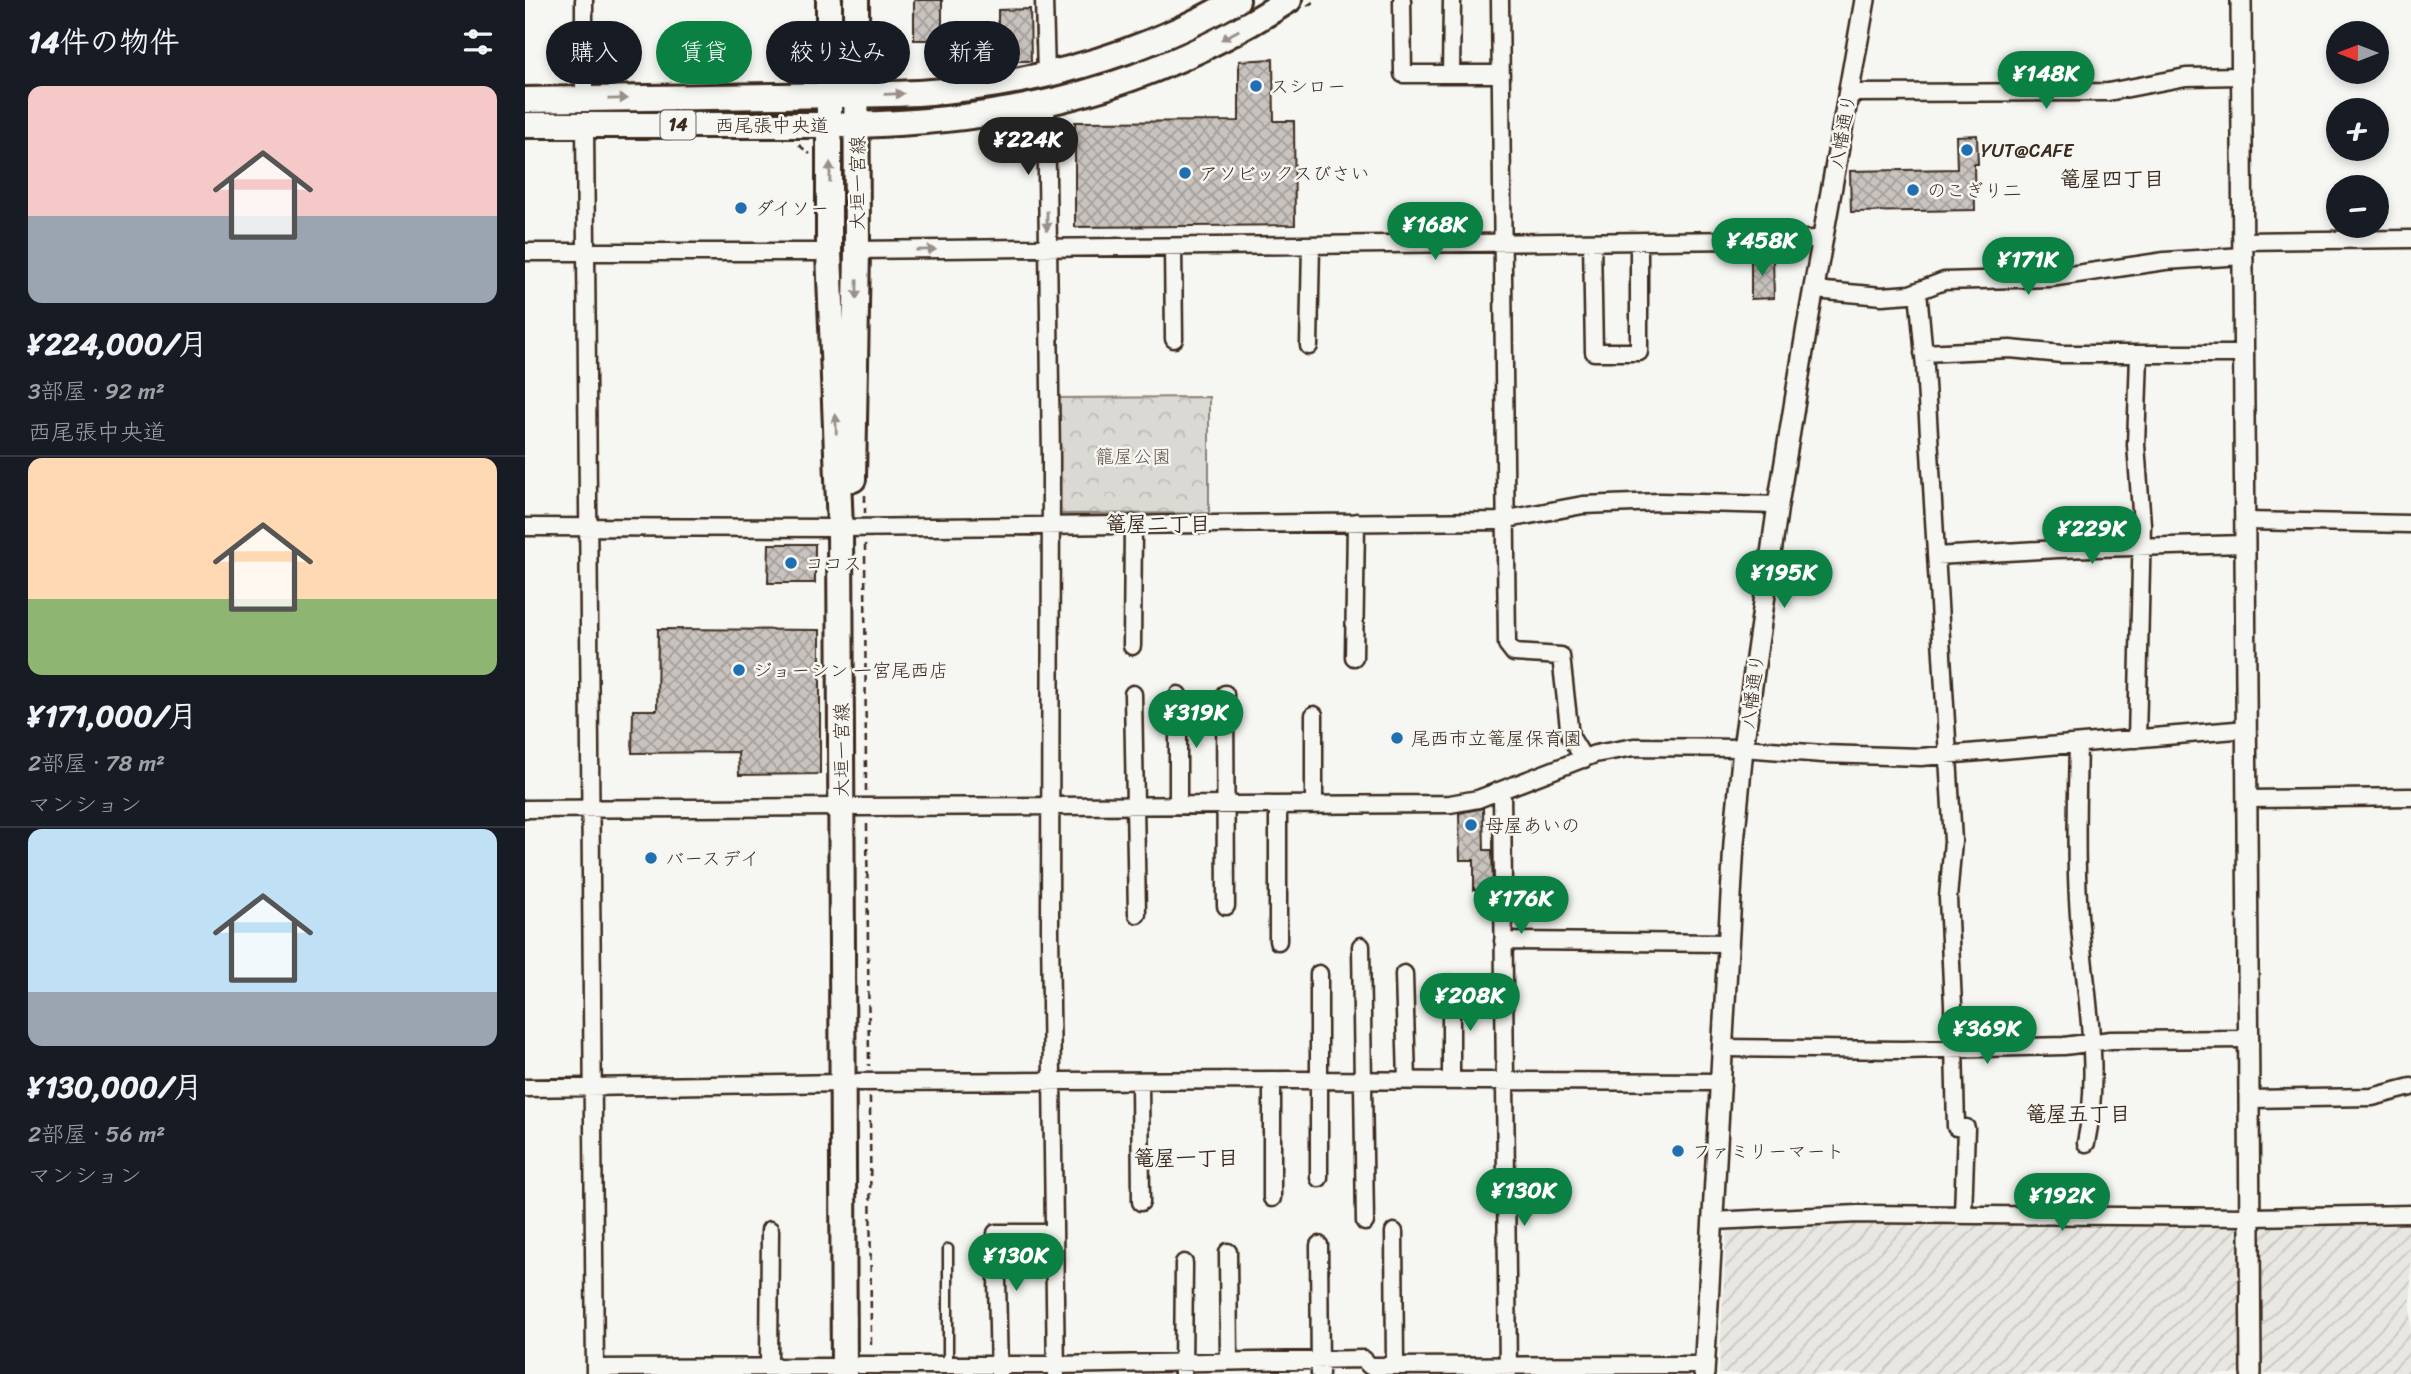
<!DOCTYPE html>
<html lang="ja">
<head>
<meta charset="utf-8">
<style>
  body { margin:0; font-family:Sriracha,"Klee One",sans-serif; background:#242831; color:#f1f3f6; height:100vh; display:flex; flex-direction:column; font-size:26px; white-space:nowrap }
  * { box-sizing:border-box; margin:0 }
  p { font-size:23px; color:#9ea1a6 }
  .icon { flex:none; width:38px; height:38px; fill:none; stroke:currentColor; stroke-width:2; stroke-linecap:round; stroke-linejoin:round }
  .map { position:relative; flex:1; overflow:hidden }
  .panel { display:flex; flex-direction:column; background:#171b24; width:525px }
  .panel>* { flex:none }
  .guide { position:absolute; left:21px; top:21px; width:665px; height:63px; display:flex; gap:14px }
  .needle { width:46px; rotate:270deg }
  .fabs { position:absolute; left:1801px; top:21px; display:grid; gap:14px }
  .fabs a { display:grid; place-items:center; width:63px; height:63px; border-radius:50%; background:#171b24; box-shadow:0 4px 10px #0003; font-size:35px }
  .price { position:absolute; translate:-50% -60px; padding:0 16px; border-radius:24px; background:#0b8043; color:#fff; font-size:23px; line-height:46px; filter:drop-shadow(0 2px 4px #0008) }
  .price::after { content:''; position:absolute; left:50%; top:42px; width:21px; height:16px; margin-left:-10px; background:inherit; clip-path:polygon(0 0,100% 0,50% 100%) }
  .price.current { background:#222; color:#fff }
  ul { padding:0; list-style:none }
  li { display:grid; align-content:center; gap:14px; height:371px; padding:0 28px }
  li+li { border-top:2px solid #363941 }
  li span { display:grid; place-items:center; height:217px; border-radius:14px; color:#555 }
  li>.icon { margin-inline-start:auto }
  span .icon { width:126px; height:126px; fill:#fffc; stroke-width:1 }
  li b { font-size:30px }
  h2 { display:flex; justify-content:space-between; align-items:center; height:84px; padding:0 28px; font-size:30px }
  .tag { padding:0 24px; border-radius:32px; background:#171b24; box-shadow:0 4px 10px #0003; font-size:24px; line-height:63px }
  .tag.current { background:#0b8043; color:#fff }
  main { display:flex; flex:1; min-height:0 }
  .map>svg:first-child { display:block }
</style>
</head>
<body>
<main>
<section class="panel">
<h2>14件の物件<svg class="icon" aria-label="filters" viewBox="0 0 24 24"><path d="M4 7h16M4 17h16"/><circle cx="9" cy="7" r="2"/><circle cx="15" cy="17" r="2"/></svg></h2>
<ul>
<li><span style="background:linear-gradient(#f6c9c9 60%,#9aa5b1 0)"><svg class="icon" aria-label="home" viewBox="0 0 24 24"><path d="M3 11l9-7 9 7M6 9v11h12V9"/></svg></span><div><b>¥224,000/月</b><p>3部屋 · 92 m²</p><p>西尾張中央道</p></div></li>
<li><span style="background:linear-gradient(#ffd9b3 65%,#8fb573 0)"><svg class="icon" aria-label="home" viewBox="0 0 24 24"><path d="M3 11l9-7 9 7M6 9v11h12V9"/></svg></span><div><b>¥171,000/月</b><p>2部屋 · 78 m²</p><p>マンション</p></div></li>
<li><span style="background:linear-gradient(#bfe0f5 75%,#9aa5b1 0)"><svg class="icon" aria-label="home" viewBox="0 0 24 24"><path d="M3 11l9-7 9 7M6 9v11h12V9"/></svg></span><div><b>¥130,000/月</b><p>2部屋 · 56 m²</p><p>マンション</p></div></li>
</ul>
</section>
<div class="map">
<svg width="1886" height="1374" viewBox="0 0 1886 1374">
  <defs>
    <pattern id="industrial-furrows" width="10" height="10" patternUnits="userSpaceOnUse" patternTransform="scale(1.75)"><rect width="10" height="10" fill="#e8e7e2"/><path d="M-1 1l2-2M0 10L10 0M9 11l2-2" fill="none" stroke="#c8c6c1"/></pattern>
    <pattern id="park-crowns" width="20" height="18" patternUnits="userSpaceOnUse" patternTransform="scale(1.75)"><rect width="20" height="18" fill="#dad9d3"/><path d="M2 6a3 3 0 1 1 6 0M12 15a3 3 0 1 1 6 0" fill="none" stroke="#bcbab5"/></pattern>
    <pattern id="building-cross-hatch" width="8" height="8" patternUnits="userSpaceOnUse" patternTransform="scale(1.75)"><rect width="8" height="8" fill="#c8c3be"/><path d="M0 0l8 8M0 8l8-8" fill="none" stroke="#a49f9a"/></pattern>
  </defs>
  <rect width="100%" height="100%" fill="#f6f6f2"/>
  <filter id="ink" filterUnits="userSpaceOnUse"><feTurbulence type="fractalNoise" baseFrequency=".0143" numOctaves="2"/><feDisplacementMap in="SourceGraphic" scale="14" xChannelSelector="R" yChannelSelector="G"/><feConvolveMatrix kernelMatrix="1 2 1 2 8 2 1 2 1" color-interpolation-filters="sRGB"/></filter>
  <g filter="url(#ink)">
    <path fill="url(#industrial-furrows)" d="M1202 1222H1714V1374H1194Z
      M1886 1225V1374H1734V1227Z"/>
    <path fill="url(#park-crowns)" stroke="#8a8278" stroke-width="2" d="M684 397V513L531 514V398Z"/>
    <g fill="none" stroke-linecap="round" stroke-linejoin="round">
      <path stroke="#857a71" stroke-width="5" d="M512 44V21"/>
    </g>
    <path fill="url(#building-cross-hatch)" stroke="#3b2a1e" stroke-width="2" d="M389 0H417V40H389Z
      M505 9 506 61H473V10Z
      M748 59 749 121H769L770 225 550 227V122L714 121V61Z
      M1452 135 1453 164H1449L1450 210 1326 212 1325 171 1432 169 1431 136Z
      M1248 256 1249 298 1226 299V258Z
      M244 544H290V583H243Z
      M133 629 295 630V774L214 775 213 752 107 753 108 710H132Z
      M958 808 959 850H967L968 890H949V860H935L934 813Z"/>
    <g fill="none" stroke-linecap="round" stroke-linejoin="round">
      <defs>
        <path id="service" d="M423 1249V1365"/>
        <path id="minor" d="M519 0 521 75
          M877 0 878 74H976
          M975 0 982 644 989 653 1036 656 1045 736 1059 759
          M926 74 927 0
          M1324 93 1583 92 1661 77 1717 76
          M59 99V0
          M521 104 526 458 525 930 531 1374
          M60 124 70 1374
          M1717 241 1886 239
          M1067 242 1069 352H1114V242
          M648 247 649 339
          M332 250 1298 239
          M0 252H304
          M1289 290 1357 296 1385 294 1419 281 1525 278 1640 261 1718 256
          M1393 291 1400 367 1428 841 1423 898 1428 1005 1431 1127 1441 1128 1438 1214
          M784 346 786 245
          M1398 353 1485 349 1537 354H1718
          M1721 521 1886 524
          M0 527 315 528 972 521 1058 505 1135 502 1253 505
          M1411 556 1532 549 1721 544
          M607 646 608 524
          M829 657 831 522
          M608 694 612 914
          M700 694 701 906
          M789 715V805
          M1612 739 1617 524 1611 445 1614 355
          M1553 744C1552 795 1550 847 1553 899 1557 981 1578 1061 1561 1143
          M977 791 983 1373
          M1723 799 1886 797
          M653 805V695
          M753 805V941
          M330 807 925 804 953 799 1070 754 1109 747 1218 748 1298 754 1396 757 1722 729
          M0 809 316 807
          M978 941 1203 943
          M836 946 840 1222
          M879 974 882 1081
          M1198 1048 1378 1050 1539 1046 1586 1040 1725 1039
          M747 1080V1198
          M615 1081 616 1202
          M926 1081V984
          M333 1082 764 1080 1195 1082
          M0 1088 318 1083
          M1725 1099 1847 1097 1886 1087
          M794 1178V974
          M1188 1221 1333 1214 1725 1217 1886 1214
          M869 1232 870 1366
          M794 1245 795 1374
          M703 1252 704 1361
          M335 1365H531L838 1359 845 1366 1179 1365
          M244 1366 245 1230
          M70 1368 319 1367
          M474 1374 471 1233H529
          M658 1374 659 1263"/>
        <path id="tertiary" d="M1716 0 1726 1374
          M1179 1374 1209 843 1218 748 1253 505 1282 327 1340 0"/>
        <path id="primary" d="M304 0V252L315 528 319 1374
          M0 100C83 99 166 97 250 96 297 95 345 95 393 93 505 86 615 56 712 0
          M0 125H333C495 120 626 88 764 0
          M328 479 332 250 331 0"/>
      </defs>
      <use href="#service" stroke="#3b2a1e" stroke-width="13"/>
      <use href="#minor" stroke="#3b2a1e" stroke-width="21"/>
      <use href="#tertiary" stroke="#3b2a1e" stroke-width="24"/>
      <use href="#primary" stroke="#3b2a1e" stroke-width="30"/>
      <path stroke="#3b2a1e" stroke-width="2.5" stroke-dasharray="7 5" stroke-linecap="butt" d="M782 6 791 0
        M353 64 363 74
        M271 75 283 68
        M274 145 285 154
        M340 495V513
        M340 544 341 793
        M342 824 344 1066
        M345 1097 346 1349"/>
      <use href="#service" stroke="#f6f6f2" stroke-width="8"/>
      <use href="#minor" stroke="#f6f6f2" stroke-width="16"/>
      <use href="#tertiary" stroke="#f6f6f2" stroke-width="19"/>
      <use href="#primary" stroke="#f6f6f2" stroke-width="24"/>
    </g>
    <defs><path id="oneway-solid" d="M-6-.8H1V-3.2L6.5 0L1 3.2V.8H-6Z" transform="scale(1.75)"/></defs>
    <g fill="#989088">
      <use href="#oneway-solid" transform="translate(705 35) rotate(152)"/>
      <use href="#oneway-solid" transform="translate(369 94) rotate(-2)"/>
      <use href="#oneway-solid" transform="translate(93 99) rotate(-1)"/>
      <use href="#oneway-solid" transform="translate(305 172) rotate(-89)"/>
      <use href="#oneway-solid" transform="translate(522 221) rotate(90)"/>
      <use href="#oneway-solid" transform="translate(401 250) rotate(-1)"/>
      <use href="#oneway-solid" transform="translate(332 289) rotate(91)"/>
      <use href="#oneway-solid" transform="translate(311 424) rotate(-92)"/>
    </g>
  </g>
  <g fill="#1f6fb2" stroke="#f6f6f2" stroke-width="2.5">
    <circle cx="731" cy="86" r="7"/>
    <circle cx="1442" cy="150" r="7"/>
    <circle cx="660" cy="173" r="7"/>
    <circle cx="1388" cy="190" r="7"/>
    <circle cx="216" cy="208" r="7"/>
    <circle cx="266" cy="563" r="7"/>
    <circle cx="214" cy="670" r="7"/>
    <circle cx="872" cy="738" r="7"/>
    <circle cx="946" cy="825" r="7"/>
    <circle cx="126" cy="858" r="7"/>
    <circle cx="1153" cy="1151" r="7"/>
  </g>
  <g text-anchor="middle" stroke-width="5" stroke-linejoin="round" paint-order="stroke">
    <rect fill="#f6f6f2" stroke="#73675e" stroke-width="2" x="135.5" y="110.5" width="35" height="29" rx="5"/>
    <g font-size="18" font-weight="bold" fill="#3b2a1e">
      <text x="153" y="131">14</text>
    </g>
    <g font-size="19" fill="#3b2a1e" stroke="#f6f6f2" text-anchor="start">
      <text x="745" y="93">スシロー</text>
      <text x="1456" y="157">YUT@CAFE</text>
      <text x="674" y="180">アソビックスびさい</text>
      <text x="1402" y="197">のこぎり二</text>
      <text x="230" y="215">ダイソー</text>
      <text x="280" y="570">ココス</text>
      <text x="228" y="677">ジョーシン 一宮尾西店</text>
      <text x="886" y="745">尾西市立篭屋保育園</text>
      <text x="960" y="832">母屋あいの</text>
      <text x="140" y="865">バースデイ</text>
      <text x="1167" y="1158">ファミリーマート</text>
    </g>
    <g font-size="19" fill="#3b2a1e" stroke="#f6f6f2">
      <text x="247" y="132">西尾張中央道</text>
      <text transform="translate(1317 131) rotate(-80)" y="7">八幡通り</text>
      <text transform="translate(332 183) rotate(-90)" y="7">大垣一宮線</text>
      <text transform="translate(1227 691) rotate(-82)" y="7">八幡通り</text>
      <text transform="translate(316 750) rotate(-90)" y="7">大垣一宮線</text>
    </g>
    <g font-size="19" fill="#63564b" stroke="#f6f6f2">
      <text x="608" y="463">籠屋公園</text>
    </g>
    <g font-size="21" font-weight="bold" fill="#3b2a1e" stroke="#f6f6f2">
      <text x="1587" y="186">篭屋四丁目</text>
      <text x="633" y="531">篭屋二丁目</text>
      <text x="1553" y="1121">篭屋五丁目</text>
      <text x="661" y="1165">篭屋一丁目</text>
    </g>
  </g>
</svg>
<div class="fabs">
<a><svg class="needle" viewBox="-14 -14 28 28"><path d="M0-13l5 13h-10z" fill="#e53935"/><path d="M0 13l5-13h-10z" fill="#9ea1a6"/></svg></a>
<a>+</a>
<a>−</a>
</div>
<b class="price" style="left:1521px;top:111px">¥148K</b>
<b class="price current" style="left:503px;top:177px">¥224K</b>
<b class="price" style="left:910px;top:262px">¥168K</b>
<b class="price" style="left:1237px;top:278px">¥458K</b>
<b class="price" style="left:1503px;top:297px">¥171K</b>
<b class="price" style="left:1567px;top:566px">¥229K</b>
<b class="price" style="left:1259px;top:610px">¥195K</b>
<b class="price" style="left:671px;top:750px">¥319K</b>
<b class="price" style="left:996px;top:936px">¥176K</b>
<b class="price" style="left:945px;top:1033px">¥208K</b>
<b class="price" style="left:1462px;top:1066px">¥369K</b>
<b class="price" style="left:999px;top:1228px">¥130K</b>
<b class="price" style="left:1537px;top:1233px">¥192K</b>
<b class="price" style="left:491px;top:1293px">¥130K</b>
<div class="guide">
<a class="tag">購入</a>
<a class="tag current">賃貸</a>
<a class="tag">絞り込み</a>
<a class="tag">新着</a>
</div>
</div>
</main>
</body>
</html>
